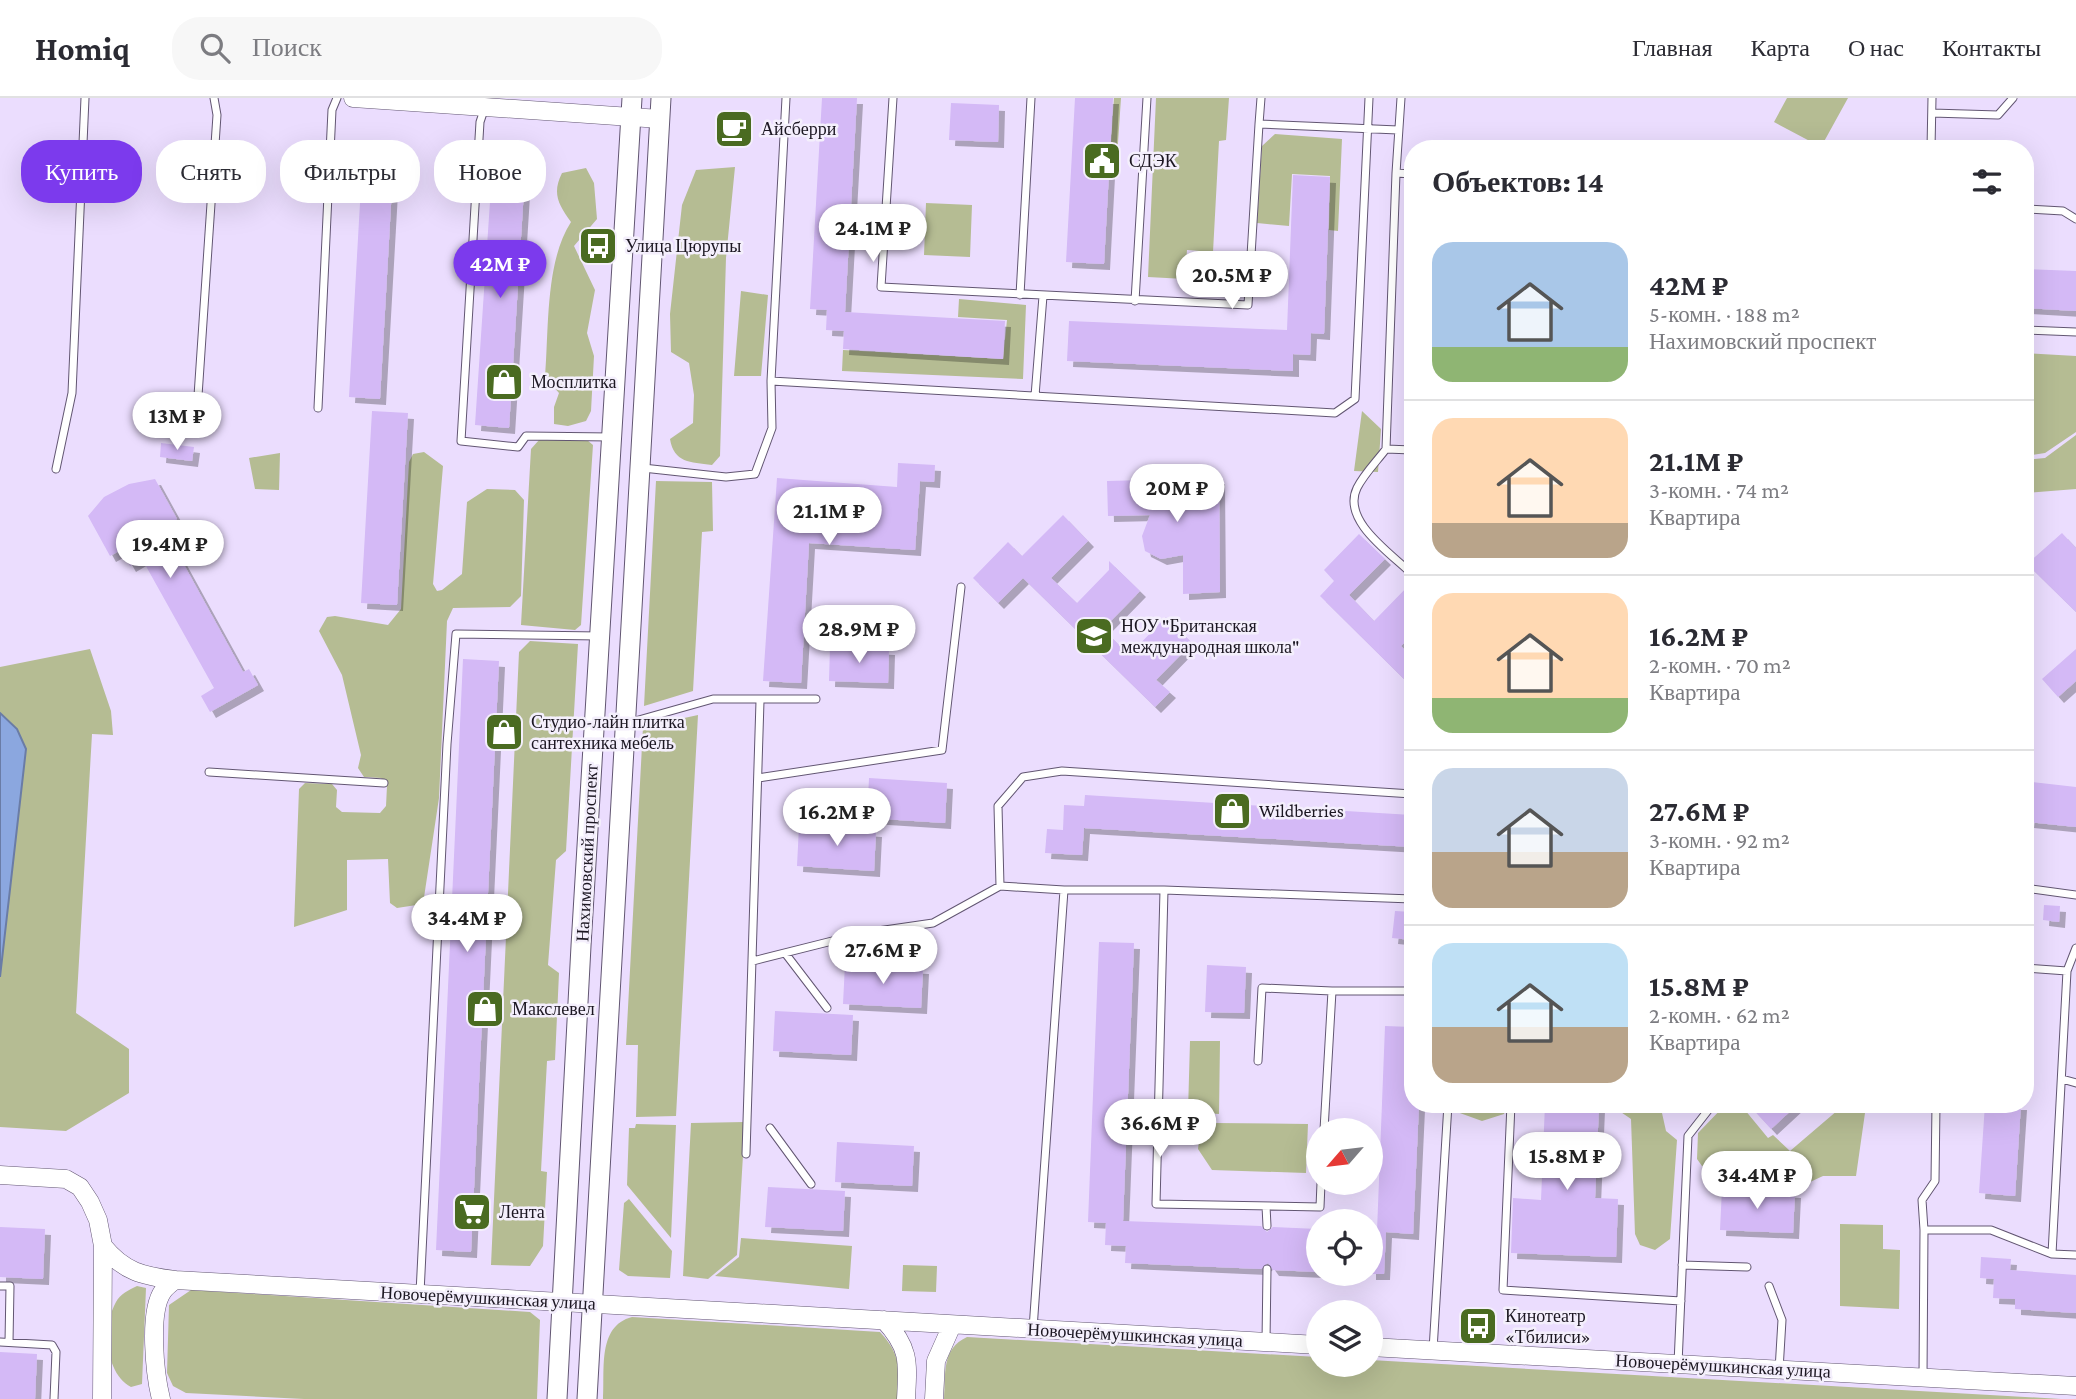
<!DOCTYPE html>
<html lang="ru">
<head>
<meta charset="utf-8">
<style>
  body { margin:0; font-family:"Crimson Pro",serif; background:#f7f7f7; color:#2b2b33; height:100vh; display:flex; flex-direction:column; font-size:26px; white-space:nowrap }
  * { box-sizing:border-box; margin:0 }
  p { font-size:23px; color:#7c7c81 }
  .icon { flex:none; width:38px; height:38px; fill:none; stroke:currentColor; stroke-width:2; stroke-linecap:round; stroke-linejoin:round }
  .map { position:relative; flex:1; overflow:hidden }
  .details { position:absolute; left:1404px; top:42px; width:630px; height:973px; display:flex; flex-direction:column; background:#fff; border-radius:28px; box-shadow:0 7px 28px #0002 }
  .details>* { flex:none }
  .banner { position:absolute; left:21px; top:42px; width:665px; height:63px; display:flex; gap:14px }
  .needle { width:46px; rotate:242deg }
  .tools { position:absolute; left:1306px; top:1020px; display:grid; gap:14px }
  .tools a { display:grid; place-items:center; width:77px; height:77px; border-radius:50%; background:#fff; box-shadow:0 7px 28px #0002; font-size:35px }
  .price { position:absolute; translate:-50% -60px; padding:0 16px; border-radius:24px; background:#fff; color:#222; font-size:23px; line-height:46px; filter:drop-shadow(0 2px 4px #0008) }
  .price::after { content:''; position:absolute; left:50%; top:42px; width:21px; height:16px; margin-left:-10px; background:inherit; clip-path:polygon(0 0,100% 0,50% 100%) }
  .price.on { background:#7c3aed; color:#fff }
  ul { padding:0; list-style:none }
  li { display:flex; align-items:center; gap:21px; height:175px; padding:0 28px }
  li+li { border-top:2px solid #e1e1e2 }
  li span { display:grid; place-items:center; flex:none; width:196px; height:140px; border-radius:21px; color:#555 }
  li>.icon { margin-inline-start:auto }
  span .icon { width:84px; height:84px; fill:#fffc; stroke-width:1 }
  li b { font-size:30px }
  h2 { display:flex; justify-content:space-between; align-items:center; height:84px; padding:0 28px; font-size:30px }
  .pill { padding:0 24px; border-radius:28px; background:#fff; box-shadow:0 7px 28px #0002; font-size:24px; line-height:63px }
  .pill.on { background:#7c3aed; color:#fff }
  header { display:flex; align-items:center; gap:42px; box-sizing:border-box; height:98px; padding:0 35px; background:#fff; border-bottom:2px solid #e1e1e2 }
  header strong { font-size:33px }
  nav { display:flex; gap:38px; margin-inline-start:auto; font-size:24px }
  .search { width:490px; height:63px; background:#f7f7f7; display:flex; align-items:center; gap:18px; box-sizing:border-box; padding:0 24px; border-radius:28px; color:#7c7c81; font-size:26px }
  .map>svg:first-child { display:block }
</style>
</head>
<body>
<header>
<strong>Homiq</strong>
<div class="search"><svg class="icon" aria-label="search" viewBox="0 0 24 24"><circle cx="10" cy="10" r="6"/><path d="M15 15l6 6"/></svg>Поиск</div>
<nav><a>Главная</a><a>Карта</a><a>О нас</a><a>Контакты</a></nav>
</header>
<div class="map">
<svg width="2076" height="1301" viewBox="0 0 2076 1301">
  <defs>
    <filter id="shadow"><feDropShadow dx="6" dy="6" stdDeviation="0" flood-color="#0004"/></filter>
  </defs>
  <rect width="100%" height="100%" fill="#ebddfe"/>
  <path fill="#b5bc93" d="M1114 0H1121L1116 75H1109Z
    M1156 0H1229L1226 42 1219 43 1213 154 1187 152 1185 181 1148 179Z
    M1787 0H1848L1821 49 1774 24Z
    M1275 36 1342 41 1338 133 1329 132 1330 78 1292 76 1289 128 1257 125 1262 48Z
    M735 69 726 160 720 358 712 367C690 364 674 365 670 341L693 325 694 297 689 265 671 254 670 216 682 107 696 72Z
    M586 70 594 85 597 121 574 148 595 192 587 235 594 258 591 313 586 323 568 328 554 326V309L559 295 545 279C549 232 545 164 571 124 558 106 552 95 562 75Z
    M926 105 972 107 970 159 924 157Z
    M741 193 768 197 761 278H734Z
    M959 201 1026 207 1023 281 842 273 843 252 1003 261 1007 222 958 219Z
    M2025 237V255L2076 258V334L2045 355 2025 358Z
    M1362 313 1381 331 1378 374 1354 373Z
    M2076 337V391L2025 395V362L2045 360Z
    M539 342H587L593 347 581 527 575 532 521 527 531 351Z
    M424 354 443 368 433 486 437 493 442 492 462 476 467 404 487 391 515 392 524 402 521 498 510 509 453 510 447 523 439 700 423 806 397 810 390 805 388 761 347 762V812L294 829 299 691 305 685 332 686 337 692 336 709 342 714 380 715 386 708 387 688 381 680 364 679 358 670 361 657 342 577 319 533 327 519 335 518 388 527 401 511 409 364 413 356Z
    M280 355 279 392 255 391 249 360Z
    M656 383 712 384 713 433 702 434 693 593 644 608Z
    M530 543 578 546 566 753 556 762 548 867 559 875 555 962 547 963 541 1073 547 1074 543 1148 530 1168 491 1167 519 554Z
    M90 551 111 613 113 637 92 636 76 915 129 951V995L66 1033 0 1029V569Z
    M698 617 676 1018 636 1019 638 947H626L643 629Z
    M1190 943H1220L1219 1016 1188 1014Z
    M1452 1006H1507L1504 1016 1482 1023 1457 1014Z
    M1609 1006H1660L1666 1033 1677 1042 1670 1141 1655 1152 1640 1147 1635 1136 1631 1021Z
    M1726 1006H1740L1768 1040 1773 1037 1790 1053 1845 1006H1857L1865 1015 1856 1078H1823L1797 1090 1721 1083 1722 1071 1702 1068 1697 1061 1698 1035Z
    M745 1024 737 1157 708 1181 683 1178 691 1025Z
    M1214 1025 1308 1026 1306 1075 1212 1072 1198 1051 1201 1027Z
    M636 1026 676 1027 671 1140 627 1087 629 1030H635Z
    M629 1101 672 1153 670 1180 628 1178 619 1172 624 1105Z
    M1840 1126 1883 1127V1151L1900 1152 1899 1211 1840 1208Z
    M741 1140 852 1148 849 1191 715 1178 739 1159Z
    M903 1167 937 1168 936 1194 902 1193Z
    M137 1188 146 1190 142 1286 131 1289C105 1275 102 1229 116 1204 120 1196 129 1192 137 1188Z
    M191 1192 530 1214 540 1222 537 1301H304L186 1295 173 1288 167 1275 169 1207Z
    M632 1219 880 1234C901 1256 900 1273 897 1301H603C605 1272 597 1228 632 1219Z
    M967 1239 1318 1259V1267H1370V1262L2061 1301H944C946 1276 941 1251 967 1239Z"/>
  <path fill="#8ba7df" stroke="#6a7ca6" stroke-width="2" d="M0 615 17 631 26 651 0 879Z"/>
  <path fill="#d4b9f6" filter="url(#shadow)" d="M822 0H857L845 214 1005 223 1003 261 843 251 844 233 826 232 827 212 810 211Z
    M1075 0H1113L1104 166 1066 164Z
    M951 5 999 7 998 44 949 42Z
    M363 52 394 54 380 301 349 299Z
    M492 74 525 76 509 330 475 327Z
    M1293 77 1330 79 1324 236 1311 235 1310 257 1293 256V273L1067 263 1069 223 1287 232Z
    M1194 163 1215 164 1213 185 1192 184Z
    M2025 171 2076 173V213L2025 210Z
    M372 313 408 315 397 507 361 505Z
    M161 345 194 349 192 363 160 359Z
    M898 365 935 367 934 384 920 383 915 452 809 445 801 585 763 583 777 380 897 389Z
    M1219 380 1220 494 1183 496V457L1161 461 1145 453 1142 438 1150 417 1108 418 1107 383Z
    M155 381 177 421 167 427 176 443 172 445 243 574 249 571 258 587 210 614 201 598 214 590 142 461 130 468 121 452 110 458 88 418 104 399 129 386Z
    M1063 417 1088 443 1051 480 1077 505 1109 472V463L1140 493 1103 531 1129 557 1166 519 1192 545 1156 582 1170 594 1155 609 1023 480 998 505 973 480 1008 444 1022 458Z
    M2062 435 2076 450V514L2027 466Z
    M1359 436 1385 461 1349 497 1374 523 1412 484V537L1401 548 1412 560V589L1320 498 1334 483 1324 472Z
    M830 548 889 551 888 585 829 583Z
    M2076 551V583L2058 599 2042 581Z
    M463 561 499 563 471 1154 436 1152Z
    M869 680 947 685 945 725 867 720Z
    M2032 684 2076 689V729L2028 724Z
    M1085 697 1412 717V749L1084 730 1082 757 1045 755 1047 731 1063 732 1064 707 1084 708Z
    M799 728 876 733 874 773 797 768Z
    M2044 807 2060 808 2059 824 2043 822Z
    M1395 813 1412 814V842L1392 840Z
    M1099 844 1134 845 1123 1123 1261 1128 1267 1134 1273 1129 1318 1131V1174L1273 1172 1268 1165 1261 1171 1125 1165 1126 1148 1105 1147 1106 1125 1088 1124Z
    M845 866 923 870 921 910 843 906Z
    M1207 867 1246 869 1244 915 1205 914Z
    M775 913 853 917 851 957 773 953Z
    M1385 928 1412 929V1006H1419L1413 1136 1386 1134 1384 1176H1370V1133H1377Z
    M1545 1006 1599 1007 1595 1100 1618 1101 1616 1159 1511 1155 1513 1100 1541 1102Z
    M1748 1006H1798L1771 1031Z
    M1985 1006H2021L2015 1098 1979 1095Z
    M837 1044 914 1048 912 1088 835 1084Z
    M768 1089 845 1093 843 1133 765 1129Z
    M1722 1090 1795 1094 1793 1135 1720 1132Z
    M0 1129 45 1131 43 1181 0 1179Z
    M1981 1159 2011 1161 2010 1172 2076 1177V1215L2015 1211V1201L1993 1200 1994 1181 1980 1180Z
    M0 1254 37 1256 35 1301H0Z"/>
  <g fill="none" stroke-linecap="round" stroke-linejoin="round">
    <defs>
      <path id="service" d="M893 0 881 189 1248 207 1259 26 1398 32
        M1401 0 1396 75 1412 76
        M485 9 480 24 461 343 518 349 526 338 611 339
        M1932 15 1998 17 2013 0
        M1259 26 1261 0
        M1931 51 1932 0
        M1396 75 1386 351 1412 352
        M2025 111 2063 113 2076 121
        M1020 197 1031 0
        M1135 203 1147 0
        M2025 232 2076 234
        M771 283 786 0
        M198 298 217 17 214 0
        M1035 298 1043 198
        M318 310 332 12 337 0
        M1386 351C1377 363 1364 376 1357 390 1341 423 1392 456 1412 476
        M643 370 726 379 755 376 772 330 771 283 1335 315 1355 301 1369 0
        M56 371 72 295 85 0
        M628 625 713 601H816
        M209 674 384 685
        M758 680 942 652 961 489
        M1000 788 998 708 1023 679 1062 673 1412 696
        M2025 790 2076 797
        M1164 792 1156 1106 1320 1109 1321 1085
        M2076 850 2067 873 2052 1156 2076 1157
        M785 855 827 910
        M753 863 864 835 933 825 1000 788 1064 792H1164L1412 801
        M2025 870 2067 873
        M1258 963 1262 890 1332 893
        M2062 981 2076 985
        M1511 1006 1503 1192 1681 1203
        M770 1030 811 1086
        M1324 1032 1332 893H1412
        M746 1056 760 603
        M1266 1108 1267 1128
        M1924 1132 1922 1102 1935 1083 1936 1006
        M1682 1167 1747 1169
        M0 1188H10L9 1244
        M1769 1188 1782 1222 1779 1272
        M420 1195 447 646 456 536 600 538
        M1033 1231 1064 792
        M0 1244 52 1247 56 1254 54 1301
        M1266 1244 1267 1171
        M1433 1252 1448 1006
        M1678 1266 1688 1038 1713 1006
        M1923 1279 1924 1132H1991L2052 1156"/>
      <path id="tertiary" d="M353 0 660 21
        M0 1077 66 1081 80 1089 90 1104 98 1122 103 1148 102 1301
        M103 1148C124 1174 143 1178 175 1182L1318 1247
        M884 1222C910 1250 908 1264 906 1301
        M1370 1249 2076 1288
        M161 1301C155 1277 148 1214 163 1193 166 1189 171 1185 175 1182
        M934 1301 936 1263 952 1227"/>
      <path id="secondary" d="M557 1301 581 848 632 0
        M587 1301 661 0"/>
    </defs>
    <use href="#service" stroke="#625672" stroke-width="9"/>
    <use href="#tertiary" stroke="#625672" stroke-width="19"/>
    <use href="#secondary" stroke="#625672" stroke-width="21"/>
    <use href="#service" stroke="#fff" stroke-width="7"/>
    <use href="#tertiary" stroke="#fff" stroke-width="18"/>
    <use href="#secondary" stroke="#fff" stroke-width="19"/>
  </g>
  <defs>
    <symbol id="cafe-square" viewBox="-11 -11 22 22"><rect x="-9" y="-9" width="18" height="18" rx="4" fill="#4a6b21" stroke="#f4effc"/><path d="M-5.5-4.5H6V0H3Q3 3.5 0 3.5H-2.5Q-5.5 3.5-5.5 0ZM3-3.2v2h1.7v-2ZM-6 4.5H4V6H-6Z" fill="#fff"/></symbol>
    <symbol id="civic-square" viewBox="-11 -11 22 22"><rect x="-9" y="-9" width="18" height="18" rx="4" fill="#4a6b21" stroke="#f4effc"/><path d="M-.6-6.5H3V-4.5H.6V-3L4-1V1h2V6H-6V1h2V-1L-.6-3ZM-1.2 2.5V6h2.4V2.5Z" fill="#fff"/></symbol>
    <symbol id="bus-square" viewBox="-11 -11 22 22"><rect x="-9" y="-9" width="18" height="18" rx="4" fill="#4a6b21" stroke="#f4effc"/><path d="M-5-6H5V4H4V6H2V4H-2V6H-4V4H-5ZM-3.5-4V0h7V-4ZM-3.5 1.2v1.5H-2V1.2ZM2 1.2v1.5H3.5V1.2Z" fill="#fff"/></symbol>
    <symbol id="shop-square" viewBox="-11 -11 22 22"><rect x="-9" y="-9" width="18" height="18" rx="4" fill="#4a6b21" stroke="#f4effc"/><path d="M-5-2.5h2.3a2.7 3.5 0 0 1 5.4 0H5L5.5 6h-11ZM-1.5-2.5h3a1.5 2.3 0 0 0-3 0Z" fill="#fff"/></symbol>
    <symbol id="school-square" viewBox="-11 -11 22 22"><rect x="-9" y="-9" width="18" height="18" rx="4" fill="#4a6b21" stroke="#f4effc"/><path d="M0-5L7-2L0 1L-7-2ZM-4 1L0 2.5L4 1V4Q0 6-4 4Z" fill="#fff"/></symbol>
    <symbol id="supermarket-square" viewBox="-11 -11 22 22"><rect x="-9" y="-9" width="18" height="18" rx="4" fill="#4a6b21" stroke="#f4effc"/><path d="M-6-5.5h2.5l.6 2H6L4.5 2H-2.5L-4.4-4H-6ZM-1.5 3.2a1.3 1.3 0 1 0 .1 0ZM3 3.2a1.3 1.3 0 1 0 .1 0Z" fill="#fff"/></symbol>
  </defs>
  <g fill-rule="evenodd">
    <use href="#cafe-square" x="712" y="9" width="44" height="44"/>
    <use href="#civic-square" x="1080" y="41" width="44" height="44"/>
    <use href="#bus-square" x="576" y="126" width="44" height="44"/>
    <use href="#shop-square" x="482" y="262" width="44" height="44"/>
    <use href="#school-square" x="1072" y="516" width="44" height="44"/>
    <use href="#shop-square" x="482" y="612" width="44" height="44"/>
    <use href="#shop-square" x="1210" y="691" width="44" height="44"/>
    <use href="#shop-square" x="463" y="889" width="44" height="44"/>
    <use href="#supermarket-square" x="450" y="1092" width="44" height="44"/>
    <use href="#bus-square" x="1456" y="1206" width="44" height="44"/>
  </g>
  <g text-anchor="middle" stroke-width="5" stroke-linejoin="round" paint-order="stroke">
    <g font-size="18" fill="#1c1722" stroke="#f4effc" text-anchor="start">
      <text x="761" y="37">Айсберри</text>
      <text x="1129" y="69">СДЭК</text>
      <text x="625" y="154">Улица Цюрупы</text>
      <text x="531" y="290">Мосплитка</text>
      <text x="1121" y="534">НОУ "Британская<tspan x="1121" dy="21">международная школа"</tspan></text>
      <text x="531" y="630">Студио-лайн плитка<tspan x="531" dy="21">сантехника мебель</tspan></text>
      <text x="1259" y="719">Wildberries</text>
      <text x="512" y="917">Макслевел</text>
      <text x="499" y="1120">Лента</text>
      <text x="1505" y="1224">Кинотеатр<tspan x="1505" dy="21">«Тбилиси»</tspan></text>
    </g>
    <g font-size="18" fill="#1c1722" stroke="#f4effc">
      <text transform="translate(587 755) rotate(-87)" y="6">Нахимовский проспект</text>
      <text transform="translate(488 1200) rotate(3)" y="6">Новочерёмушкинская улица</text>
      <text transform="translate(1135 1237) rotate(3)" y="6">Новочерёмушкинская улица</text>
      <text transform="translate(1723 1268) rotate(3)" y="6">Новочерёмушкинская улица</text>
    </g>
  </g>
</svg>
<div class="tools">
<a><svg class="needle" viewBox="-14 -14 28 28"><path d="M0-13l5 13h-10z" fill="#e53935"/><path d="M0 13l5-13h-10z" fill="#7c7c81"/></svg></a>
<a><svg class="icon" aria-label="locate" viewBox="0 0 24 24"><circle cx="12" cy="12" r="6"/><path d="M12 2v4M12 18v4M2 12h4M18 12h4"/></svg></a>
<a><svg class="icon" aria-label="layers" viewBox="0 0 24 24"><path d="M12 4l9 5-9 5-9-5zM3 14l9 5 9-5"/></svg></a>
</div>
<b class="price" style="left:873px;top:166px">24.1M ₽</b>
<b class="price on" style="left:500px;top:202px">42M ₽</b>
<b class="price" style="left:1232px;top:213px">20.5M ₽</b>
<b class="price" style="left:177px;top:354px">13M ₽</b>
<b class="price" style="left:1177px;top:426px">20M ₽</b>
<b class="price" style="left:829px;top:449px">21.1M ₽</b>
<b class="price" style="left:170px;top:482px">19.4M ₽</b>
<b class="price" style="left:859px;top:567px">28.9M ₽</b>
<b class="price" style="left:837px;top:750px">16.2M ₽</b>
<b class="price" style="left:467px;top:856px">34.4M ₽</b>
<b class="price" style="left:883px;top:888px">27.6M ₽</b>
<b class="price" style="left:1160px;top:1061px">36.6M ₽</b>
<b class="price" style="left:1567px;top:1094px">15.8M ₽</b>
<b class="price" style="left:1757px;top:1113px">34.4M ₽</b>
<div class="banner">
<a class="pill on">Купить</a>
<a class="pill">Снять</a>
<a class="pill">Фильтры</a>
<a class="pill">Новое</a>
</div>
<section class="details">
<h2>Объектов: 14<svg class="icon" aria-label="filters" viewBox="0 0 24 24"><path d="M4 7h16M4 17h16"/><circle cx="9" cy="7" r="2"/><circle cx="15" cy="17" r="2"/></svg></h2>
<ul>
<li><span style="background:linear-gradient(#a9c7e8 75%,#8fb573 0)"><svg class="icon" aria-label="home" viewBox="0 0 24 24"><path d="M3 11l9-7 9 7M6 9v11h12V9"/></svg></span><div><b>42M ₽</b><p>5-комн. · 188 m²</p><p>Нахимовский проспект</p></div></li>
<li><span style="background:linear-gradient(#ffd9b3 75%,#b9a48a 0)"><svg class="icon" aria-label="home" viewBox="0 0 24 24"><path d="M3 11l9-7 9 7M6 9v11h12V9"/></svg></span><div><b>21.1M ₽</b><p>3-комн. · 74 m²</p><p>Квартира</p></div></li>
<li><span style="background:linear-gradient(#ffd9b3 75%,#8fb573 0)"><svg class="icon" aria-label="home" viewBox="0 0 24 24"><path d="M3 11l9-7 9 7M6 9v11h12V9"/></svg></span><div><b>16.2M ₽</b><p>2-комн. · 70 m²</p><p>Квартира</p></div></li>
<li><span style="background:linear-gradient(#c9d6e8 60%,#b9a48a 0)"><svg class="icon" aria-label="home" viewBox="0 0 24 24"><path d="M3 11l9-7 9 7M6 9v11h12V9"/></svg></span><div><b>27.6M ₽</b><p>3-комн. · 92 m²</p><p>Квартира</p></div></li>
<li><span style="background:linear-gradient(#bfe0f5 60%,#b9a48a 0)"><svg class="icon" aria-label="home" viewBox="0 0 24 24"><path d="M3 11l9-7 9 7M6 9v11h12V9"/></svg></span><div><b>15.8M ₽</b><p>2-комн. · 62 m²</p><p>Квартира</p></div></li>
</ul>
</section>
</div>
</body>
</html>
